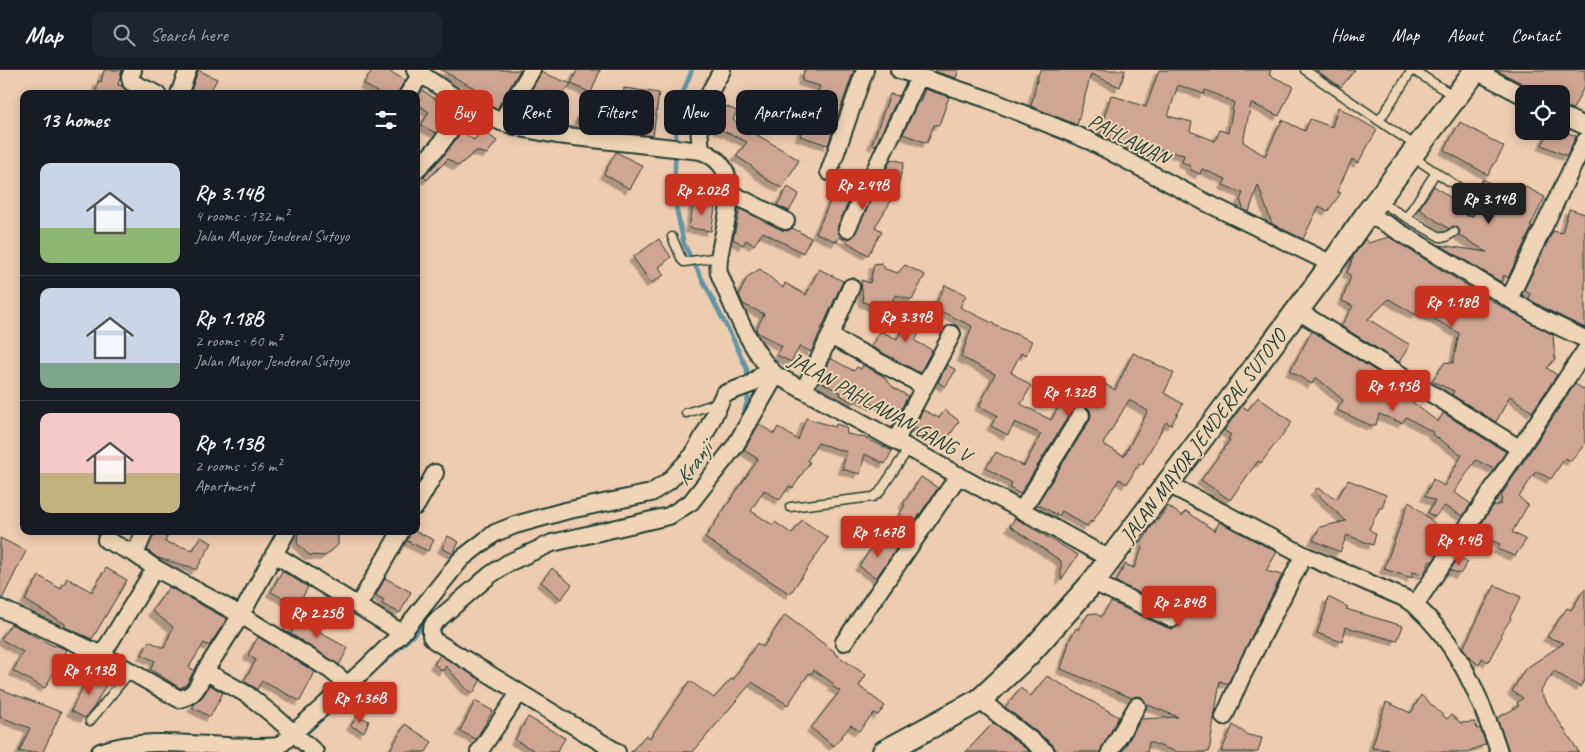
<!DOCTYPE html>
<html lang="en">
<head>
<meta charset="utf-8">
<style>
  body { margin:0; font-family:Caveat,sans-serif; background:#20242c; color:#f1f3f6; height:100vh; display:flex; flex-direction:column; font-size:19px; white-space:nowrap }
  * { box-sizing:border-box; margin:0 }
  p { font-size:16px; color:#9ea1a6 }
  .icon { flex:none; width:28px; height:28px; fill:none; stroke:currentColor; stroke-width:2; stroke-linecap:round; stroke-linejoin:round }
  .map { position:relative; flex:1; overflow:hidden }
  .panel { position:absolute; left:20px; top:20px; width:400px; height:445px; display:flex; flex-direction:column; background:#171b24; border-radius:10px; box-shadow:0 2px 12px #0003 }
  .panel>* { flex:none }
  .top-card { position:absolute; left:435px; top:20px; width:475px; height:45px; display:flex; gap:10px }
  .controls { position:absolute; left:1515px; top:15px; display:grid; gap:10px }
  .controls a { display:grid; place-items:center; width:55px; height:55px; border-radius:10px; background:#171b24; box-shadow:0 2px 12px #0003; font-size:25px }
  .price { position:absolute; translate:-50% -42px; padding:0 11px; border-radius:5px; background:#c8321e; color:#fff; font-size:16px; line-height:32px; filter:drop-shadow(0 1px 2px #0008) }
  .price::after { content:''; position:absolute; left:50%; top:30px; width:15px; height:11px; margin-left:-8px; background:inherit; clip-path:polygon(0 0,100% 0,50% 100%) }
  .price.selected { background:#222; color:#fff }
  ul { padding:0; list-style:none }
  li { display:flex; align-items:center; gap:15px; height:125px; padding:0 20px }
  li+li { border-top:1px solid #363941 }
  li span { display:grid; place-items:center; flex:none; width:140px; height:100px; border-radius:10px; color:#555 }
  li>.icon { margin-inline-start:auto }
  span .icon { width:60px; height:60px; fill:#fffc; stroke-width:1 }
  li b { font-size:21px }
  h2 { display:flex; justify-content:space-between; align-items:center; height:60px; padding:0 20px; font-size:21px }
  .pill { padding:0 18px; border-radius:10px; background:#171b24; box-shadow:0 2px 12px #0003; font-size:18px; line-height:45px }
  .pill.selected { background:#c8321e; color:#fff }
  header { display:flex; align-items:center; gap:30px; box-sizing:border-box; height:70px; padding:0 25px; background:#171b24; border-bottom:1px solid #363941 }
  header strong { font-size:24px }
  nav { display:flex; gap:28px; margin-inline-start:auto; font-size:18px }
  .search { width:350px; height:45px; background:#20242c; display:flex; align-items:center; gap:12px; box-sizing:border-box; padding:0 18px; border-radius:10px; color:#9ea1a6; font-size:19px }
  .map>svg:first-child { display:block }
</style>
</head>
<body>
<header>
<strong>Map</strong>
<div class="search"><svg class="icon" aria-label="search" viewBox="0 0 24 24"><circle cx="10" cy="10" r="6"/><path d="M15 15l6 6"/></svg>Search here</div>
<nav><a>Home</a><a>Map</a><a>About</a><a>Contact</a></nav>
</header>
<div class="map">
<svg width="1585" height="682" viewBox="0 0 1585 682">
  <defs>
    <filter id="shadow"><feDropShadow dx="-4.5" dy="4.5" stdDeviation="0" flood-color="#0004"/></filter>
  </defs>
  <rect width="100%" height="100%" fill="#eeccb0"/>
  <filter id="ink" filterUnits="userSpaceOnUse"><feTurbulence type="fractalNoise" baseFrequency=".02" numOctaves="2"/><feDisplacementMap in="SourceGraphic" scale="10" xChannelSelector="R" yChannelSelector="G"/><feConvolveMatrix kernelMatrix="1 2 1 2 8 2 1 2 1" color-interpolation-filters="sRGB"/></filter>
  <g filter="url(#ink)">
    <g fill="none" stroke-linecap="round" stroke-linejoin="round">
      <path stroke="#6196a4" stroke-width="4.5" d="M692 0 677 37 674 128 684 174 733 269 747 299V312
        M742 349 748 329 747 320
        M504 487 526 476
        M475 507 495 492
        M382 594 428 551
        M303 666 352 621"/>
    </g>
    <path fill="#d0a593" stroke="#1f3d34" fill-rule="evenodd" filter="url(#shadow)" d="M104 0H122L118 15 122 16 132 24H96L98 11 101 12Z
      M198 0 217 9 209 24H190Z
      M372 0H387L405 10 398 24H380L364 14Z
      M441 0H520L497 39 483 32 487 25Z
      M577 0H600L591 23 571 14Z
      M804 0H854L828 75 800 66 805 49 809 50 820 16 802 11Z
      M936 0H959L956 8 936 2Z
      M1040 0H1125L1120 17 1091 4 1077 55 1031 36 1038 6Z
      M1159 0H1271L1269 5 1293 16 1279 46 1251 33 1243 72 1265 86 1282 50 1305 61 1310 49 1332 57 1338 37 1377 60 1358 93 1352 89 1337 122 1341 123 1328 141 1319 136 1303 169 1272 154 1258 115 1249 142 1244 140 1240 130 1243 123 1223 115 1226 109 1202 99 1200 104 1191 100 1189 95 1182 92 1184 85 1154 78 1151 89 1131 81 1099 64 1111 25 1146 37ZM1178 15 1204 24 1205 20 1234 32 1228 63 1220 60 1215 71 1190 61 1192 52 1168 46Z
      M1316 0H1355L1341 17Z
      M1496 0H1585V15L1573 39 1561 35V24H1533L1529 17Z
      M541 2 571 14 560 26 547 21 540 52 516 46Z
      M624 18 659 23 653 66 590 58 577 53 584 36 620 50Z
      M925 19 949 27 939 55H934L927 73 903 64 918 32H920Z
      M422 20 441 33 442 30 444 32 452 41 436 63 421 55 429 42 416 33V30Z
      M890 24 899 26 875 76 872 74Z
      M723 35 737 41 733 50 799 90 782 118 766 109 750 95 736 86 747 72 713 56Z
      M1460 52 1504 77 1488 105 1444 80Z
      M1561 56 1564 57 1562 61 1576 66 1567 86 1542 75 1549 61H1561Z
      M482 60 497 71 487 84 476 81 458 96 448 89 427 110 424 107 445 84 462 61 474 70Z
      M616 82 643 96 630 119 604 104Z
      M891 89 904 92 896 123 875 157 882 161 868 185 839 167 837 172 816 163 835 120 850 129 838 155 839 164 843 168 848 169 853 167Z
      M1483 109 1513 126 1520 114 1545 127 1530 157H1532L1508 208 1504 205 1501 212 1440 175 1487 182 1459 165 1460 161 1457 157 1453 156 1449 159 1419 139 1434 116 1465 138V142L1467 146H1473L1478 133 1475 122Z
      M788 117 799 124 789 141 777 135Z
      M694 130 716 133 711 161 689 158Z
      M740 139 782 160 787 161 792 158 811 168 803 183 763 162 754 175 746 170 743 175 733 169Z
      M1569 139 1585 144V258L1546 239 1529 229 1530 224 1524 220 1553 161 1562 163Z
      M1389 167 1490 230 1553 265 1555 289 1547 298 1557 305 1532 342 1510 326 1496 352 1452 325 1454 321 1432 311 1445 292 1453 293 1459 263 1419 240 1416 245 1389 229 1368 249 1410 275 1399 292 1341 256 1353 236 1342 231 1351 206 1347 203 1354 185 1365 169 1368 173Z
      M659 169 671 187 659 197 664 205 651 213 633 187Z
      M882 193 885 199 898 203 905 195 925 205 912 230 896 225 885 240 863 232 861 210 870 213 874 194Z
      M760 199 783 218 785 213 806 225 819 199 843 211 811 282 800 276 791 292 777 285 782 276 758 263 756 260 764 244 743 234 739 225 747 207Z
      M945 215 966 225 960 237 994 254V255L1032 271 1026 285 1021 283 1011 302 1031 316 1021 334 1051 350 1069 318 1087 328 1098 310 1115 320 1133 283 1174 303 1164 323 1183 334 1171 355 1166 352 1142 395 1139 393 1127 414 1119 409 1092 453 1091 451 1087 456 1062 441 1059 446 1037 434 1090 350 1091 345 1090 340 1086 336 1081 335 1072 340 1020 424 1010 418 1012 413 986 398 996 382 1024 396 1041 364 1015 352 1008 365 991 356 997 345 979 336 995 304 961 287 972 256 934 238ZM1129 330 1148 341 1124 386 1103 374Z
      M915 236 929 243 915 271 932 280 920 303 872 277 880 261 897 269Z
      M1312 261 1416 326 1412 332 1438 352 1443 343 1506 382 1494 399 1476 390 1454 422 1471 434 1463 446 1444 436 1435 447 1428 443 1435 431 1425 426 1433 409 1444 416 1462 385 1432 364 1433 362 1406 347 1402 353 1379 344 1376 355H1370L1337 340 1343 330 1316 307 1312 314 1290 301Z
      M830 288 854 301 857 297 861 299 863 295 883 306 894 318 908 326 898 345 878 333 876 336 858 327 854 333 840 325 841 323 819 311Z
      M947 295 956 300 945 317 938 312Z
      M1575 314 1585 320V374L1571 391 1565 388 1551 409 1536 401 1519 427 1528 435 1512 462 1526 470 1515 486 1497 479 1500 474 1475 463 1493 436 1501 434 1502 424Z
      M1258 327 1292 352 1261 393 1258 391 1230 430 1201 410 1230 370 1228 369 1231 365 1224 360 1242 336 1248 340Z
      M923 340 939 348 945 340 959 351 946 371 914 358Z
      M806 348 835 357 836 354 846 357 847 364 866 368 892 381 885 394 865 384 860 404 842 399 847 382 818 373 807 391 810 392 793 418 789 416 780 430 764 420 751 441 773 455 775 452 792 464 802 450 828 468 790 524 705 468 758 389 744 380 759 354 774 364 778 357 798 370Z
      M921 407 938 418 913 454 899 444 905 436 903 434Z
      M1348 410 1386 425 1382 439 1380 437 1369 459 1376 464 1373 475 1347 465 1340 482 1313 470 1320 457 1346 451 1314 421 1317 418 1337 429Z
      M1409 431 1443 461 1437 473 1443 476 1432 492 1430 491 1424 504 1412 502V508L1384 499Z
      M1168 436 1182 446 1186 441 1215 461 1219 452 1277 482 1266 501 1282 505 1228 614 1220 611 1209 682H1177L1149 672 1147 682H1122L1141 649 1178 647 1146 634 1142 627 1137 626 1132 628 1061 599 1070 569 1076 558 1078 560 1088 544 1095 543 1101 547 1111 532 1168 558 1173 559 1181 554 1182 548 1177 540 1116 512 1125 494 1134 498 1143 476 1141 474 1151 457 1155 452 1156 453Z
      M1015 448 1078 485 1061 510V491L1010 456Z
      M155 461H169L165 472 193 480 201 467 212 473 196 500 191 497 158 488 147 480Z
      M298 461H338V475L325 486 309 485 297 473Z
      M411 461H415L434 470 428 481 407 471Z
      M448 466 459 472 453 484 442 478Z
      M0 468 26 481 2 529 0 528Z
      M879 468 896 480 876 508 859 496Z
      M1459 487 1468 492 1460 504 1450 500Z
      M106 498 127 510 92 569 65 557V554L25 530 39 506 61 519 67 508 92 522Z
      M552 498 572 515 561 529 541 512Z
      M282 501 308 517 298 536 271 522Z
      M385 508 411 522 400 543 382 534 384 530 376 525Z
      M1495 515 1521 527 1510 547 1511 549 1500 565 1502 566 1488 592 1482 588 1479 595 1470 588 1463 578Z
      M169 517 227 549 209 576 204 573 189 597 194 600 189 610 186 615 180 618 150 599 155 591 142 585 149 571 164 578 173 557 152 541Z
      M1585 518V609L1580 617 1554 601 1540 622 1579 682H1509L1497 648 1519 636 1517 633 1523 628 1512 621 1525 599 1564 573 1547 567 1567 538 1571 540Z
      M1328 527 1348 537 1346 539 1403 556 1397 571 1346 557 1342 572 1317 563 1325 541Z
      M299 541 315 546 311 558 348 578 339 595 291 564Z
      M785 545 835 582 834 583 866 605 859 616 885 636 878 645 874 643 859 661 851 655 834 676 811 658 840 621 832 616 834 614 814 600 811 604 809 603 788 635 752 612 693 682H631L646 665 650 668 690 611 714 628 731 609 733 610 757 573 763 577Z
      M11 554 54 576 55 575 67 580 45 618 13 601 23 582 1 569Z
      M258 567 315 602 300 631 262 611 257 619 244 611 256 590 248 585Z
      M440 585 481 610 473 623 465 618 446 596 443 601 434 594Z
      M90 603 107 613 94 637 85 648 71 641Z
      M1047 606 1119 647 1100 682H1059L1056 680 1052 674 1005 637 1020 618 1031 626Z
      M210 615 223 623 210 647 192 637 203 626Z
      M0 619 61 642 43 682H19L30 658 0 647Z
      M1421 625 1447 649 1451 645 1461 653 1475 652 1477 659 1480 658 1486 674 1467 682H1390L1391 680 1372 678 1386 632 1411 643Z
      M475 631 493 641 476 669 460 661Z
      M357 645 369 651 364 662 351 656Z
      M528 647 565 668 557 682H537L515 670Z
      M993 653 1030 682H966Z
      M405 654 432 672 426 682H389Z
      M1233 655 1248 665 1262 668 1258 682H1221Z"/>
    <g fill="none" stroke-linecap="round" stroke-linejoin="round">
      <defs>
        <path id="lane" d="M1305 0 1416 76
          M1413 0 1454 26
          M1379 51 1412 0
          M1413 87 1470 125C1474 131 1473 134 1470 141
          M1380 132 1440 167H1446L1454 162
          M1407 147 1436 102
          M672 167 682 190 684 192 719 187
          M686 343 717 333
          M790 437 873 427 879 423 909 378
          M90 651 130 602"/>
        <path id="street" d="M133 0 130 7 131 12 157 24
          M415 0 468 36 501 52 525 59 557 65 701 81C742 96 729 138 722 172 720 183 717 193 719 203 731 233 752 284 776 305L1110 489
          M899 0 987 29 1090 71 1203 131 1332 194
          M1474 0 1524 26
          M179 24 188 0
          M408 24 421 4
          M1561 45 1585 56
          M501 52 532 0
          M701 81 699 57 711 20 722 0
          M416 100 438 77 468 36
          M829 102 865 0
          M730 123 786 151
          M1367 144 1388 155 1541 248 1585 269
          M847 159 919 7
          M1509 229 1585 71
          M1298 241 1519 378
          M830 266 924 316
          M804 320 830 266 851 217
          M896 370 952 264
          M1168 414 1304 485 1404 528 1415 535 1585 281
          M416 436 435 403
          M1022 440 1081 345
          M106 470 135 484 155 498 241 545 330 600 347 614
          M135 484 145 461
          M274 484 402 563
          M1093 512 1172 549
          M1415 535C1450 567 1470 605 1487 649 1491 660 1496 671 1499 682
          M358 536 401 461
          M0 538 102 585 179 629C196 626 198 615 205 601L248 625 273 645 315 682
          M844 572 959 405
          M102 585 155 498
          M205 601 241 545 287 461
          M980 630 1046 682
          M1224 647 1242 606 1304 485
          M100 682C158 662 221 682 279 676L365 599 402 563 461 489 495 463 515 455 565 441 651 423 669 411 693 385 707 360 724 324 751 314 769 299
          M479 682 519 623
          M617 682 435 571 431 566V559L434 553 490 505 508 493 552 473 669 446 691 432 735 376 776 305
          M1110 682 1137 636"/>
        <path id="secondary" d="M884 682 980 630 1028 585 1093 512 1214 352 1332 194 1367 144 1476 0"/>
      </defs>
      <use href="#lane" stroke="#1f3d34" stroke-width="11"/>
      <use href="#street" stroke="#1f3d34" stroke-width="20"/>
      <use href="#secondary" stroke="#1f3d34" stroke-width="26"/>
      <use href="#lane" stroke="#efd5b6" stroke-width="8"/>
      <use href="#street" stroke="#efd5b6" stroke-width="16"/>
      <use href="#secondary" stroke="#efd5b6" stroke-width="22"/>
    </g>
  </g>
  <g text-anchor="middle" stroke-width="4" stroke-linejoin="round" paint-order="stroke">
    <g font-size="21" fill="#1f3d34" stroke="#efd5b6">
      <text transform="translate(1129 69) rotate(27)" y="7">PAHLAWAN</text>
      <text transform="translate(880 337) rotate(29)" y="7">JALAN PAHLAWAN GANG V</text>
      <text transform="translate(1203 366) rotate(-53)" y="7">JALAN MAYOR JENDERAL SUTOYO</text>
    </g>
    <g font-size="22" font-style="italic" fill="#2a4c47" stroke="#efd5b6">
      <text transform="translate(693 393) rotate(-54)" y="8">Kranji</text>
    </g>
  </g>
</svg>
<div class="controls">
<a><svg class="icon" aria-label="locate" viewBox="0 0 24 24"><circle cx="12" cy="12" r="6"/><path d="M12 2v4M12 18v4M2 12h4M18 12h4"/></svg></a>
</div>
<b class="price" style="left:863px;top:141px">Rp 2.49B</b>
<b class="price" style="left:702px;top:146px">Rp 2.02B</b>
<b class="price selected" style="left:1489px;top:155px">Rp 3.14B</b>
<b class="price" style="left:1452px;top:258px">Rp 1.18B</b>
<b class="price" style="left:906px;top:273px">Rp 3.39B</b>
<b class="price" style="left:1393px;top:342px">Rp 1.95B</b>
<b class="price" style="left:1069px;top:348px">Rp 1.32B</b>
<b class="price" style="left:878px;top:488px">Rp 1.67B</b>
<b class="price" style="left:1459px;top:496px">Rp 1.4B</b>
<b class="price" style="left:1179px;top:558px">Rp 2.84B</b>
<b class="price" style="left:317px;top:569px">Rp 2.25B</b>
<b class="price" style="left:89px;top:626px">Rp 1.13B</b>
<b class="price" style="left:360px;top:654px">Rp 1.36B</b>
<div class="top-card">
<a class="pill selected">Buy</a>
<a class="pill">Rent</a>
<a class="pill">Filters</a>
<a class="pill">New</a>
<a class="pill">Apartment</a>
</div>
<section class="panel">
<h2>13 homes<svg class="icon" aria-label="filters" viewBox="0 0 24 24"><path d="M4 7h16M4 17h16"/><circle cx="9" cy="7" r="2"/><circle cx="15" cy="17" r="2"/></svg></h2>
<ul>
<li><span style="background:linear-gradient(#c9d6e8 65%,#8fb573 0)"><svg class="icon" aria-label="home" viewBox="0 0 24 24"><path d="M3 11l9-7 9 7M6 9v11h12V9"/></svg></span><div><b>Rp 3.14B</b><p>4 rooms · 132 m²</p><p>Jalan Mayor Jenderal Sutoyo</p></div></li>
<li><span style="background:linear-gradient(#c9d6e8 75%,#7fa58c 0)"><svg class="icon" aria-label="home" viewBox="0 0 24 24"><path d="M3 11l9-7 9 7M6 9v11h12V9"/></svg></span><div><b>Rp 1.18B</b><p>2 rooms · 60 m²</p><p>Jalan Mayor Jenderal Sutoyo</p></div></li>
<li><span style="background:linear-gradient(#f6c9c9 60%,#c2b280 0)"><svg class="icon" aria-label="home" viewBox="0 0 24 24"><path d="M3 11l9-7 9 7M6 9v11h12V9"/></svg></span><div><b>Rp 1.13B</b><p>2 rooms · 56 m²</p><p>Apartment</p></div></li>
</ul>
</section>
</div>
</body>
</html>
